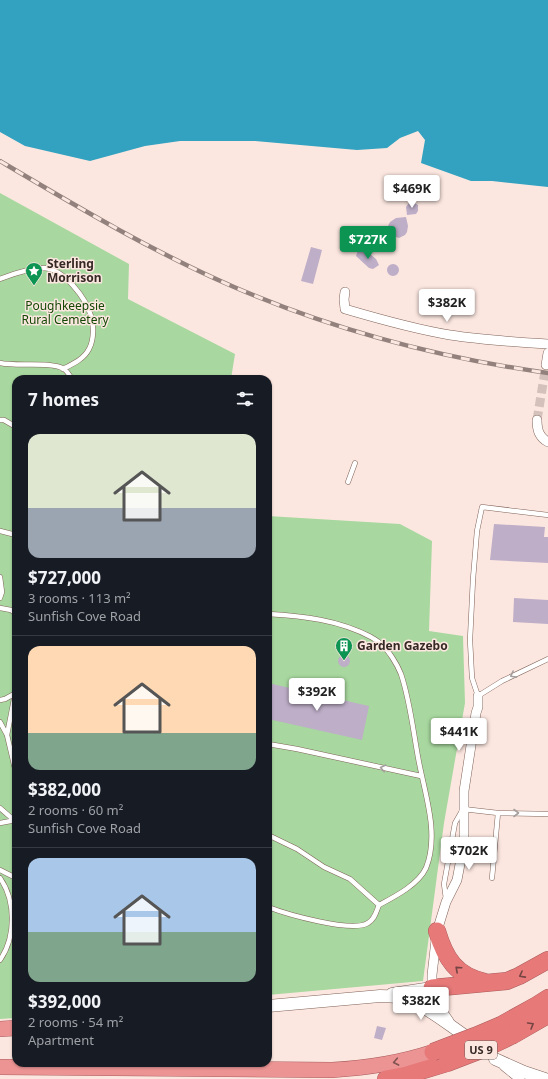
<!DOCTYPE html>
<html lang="en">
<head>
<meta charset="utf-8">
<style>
  body { margin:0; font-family:"Noto Sans",sans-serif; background:#20242c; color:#f1f3f6; height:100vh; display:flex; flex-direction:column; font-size:15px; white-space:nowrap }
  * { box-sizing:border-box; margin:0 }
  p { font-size:13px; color:#9ea1a6 }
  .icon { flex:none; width:22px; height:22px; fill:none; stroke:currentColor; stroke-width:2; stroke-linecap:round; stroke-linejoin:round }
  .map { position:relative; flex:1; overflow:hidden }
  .details { position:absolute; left:12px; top:375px; width:260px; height:692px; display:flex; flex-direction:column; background:#171b24; border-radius:12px; box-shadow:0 1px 3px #0004 }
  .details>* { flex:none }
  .price { position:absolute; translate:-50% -34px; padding:0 9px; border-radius:4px; background:#fff; color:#222; font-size:13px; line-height:26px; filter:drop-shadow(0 1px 2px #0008) }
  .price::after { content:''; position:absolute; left:50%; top:24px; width:12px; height:9px; margin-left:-6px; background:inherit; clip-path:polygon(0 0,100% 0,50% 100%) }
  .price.active { background:#0c9453; color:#fff }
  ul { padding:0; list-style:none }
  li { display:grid; align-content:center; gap:8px; height:212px; padding:0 16px }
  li+li { border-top:1px solid #363941 }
  li span { display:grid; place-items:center; height:124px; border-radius:12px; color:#555 }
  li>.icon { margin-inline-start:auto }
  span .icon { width:72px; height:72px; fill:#fffc; stroke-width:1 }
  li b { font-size:17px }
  h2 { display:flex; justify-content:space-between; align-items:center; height:48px; padding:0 16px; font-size:17px }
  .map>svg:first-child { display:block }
</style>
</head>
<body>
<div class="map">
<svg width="548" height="1079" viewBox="0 0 548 1079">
  <rect width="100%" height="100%" fill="#fce7e0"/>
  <path fill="#a8d89f" d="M0 193 129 264 128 299 235 354 231 379H16V1018L0 1019Z
    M268 516 400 524 432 541 429 631 463 636 465 703 444 823 423 981 268 995Z"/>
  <path fill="#32a2c0" d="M0 0H548V187L492 181H471L421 163 425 140 418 131 400 138 387 148 357 150 255 141H180L145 146 90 161 25 146 0 132Z"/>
  <path fill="#beaec8" d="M412 202 418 205V211L416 214 407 215 406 207 409 203Z
    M406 217 408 226 407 232 405 235 399 238 393 236 389 231 388 226 390 222 396 218Z
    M311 247 322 250 313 284 301 281Z
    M358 250 370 254 376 259 379 265 373 269 369 268 356 256Z
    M387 270a6 6 0 1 1 12 0a6 6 0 1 1-12 0Z
    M494 524 545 527 544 537H548V563L490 560Z
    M514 598 548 600V624L513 622Z
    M338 661a6 6 0 1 1 12 0a6 6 0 1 1-12 0Z
    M268 683 369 706 362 740 268 719Z
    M377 1026 386 1028 382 1040 374 1038Z"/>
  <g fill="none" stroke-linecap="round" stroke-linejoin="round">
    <path stroke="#d4c1bb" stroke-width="9" stroke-dasharray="9 4.5" stroke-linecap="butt" d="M537 420 546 365"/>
    <defs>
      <path id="service" d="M0 279C13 274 29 268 44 268 64 269 86 298 91 316 94 325 94 340 89 349 84 359 73 364 63 369
        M0 363C17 367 51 361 64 369 67 371 70 376 72 379
        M0 420H4L16 427
        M348 482 355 463
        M548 515 482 507 477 531 473 579 470 640 472 678 478 696 502 681 548 659
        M0 531 16 535
        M0 577 2 592 0 598
        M0 608 11 610 16 614
        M268 614C303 616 339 620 371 637 374 639 378 641 381 644 389 651 397 664 401 674 410 701 413 730 418 757 424 792 440 833 426 868 418 885 394 897 379 905 376 912 375 919 368 923 352 933 286 914 268 907
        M0 700 5 699 16 693
        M0 722 7 735 16 773
        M7 735 15 694
        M268 744 297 749 421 776
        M0 808 15 821
        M0 823 16 820
        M268 835 297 849 324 867 350 879 379 905
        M0 870 16 878
        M0 878C16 901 16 937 0 960
        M492 878 498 813
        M446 899 444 884 455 823 463 809 498 813 548 814"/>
      <path id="minor" d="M345 292 344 299 345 309C379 319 414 329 450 335 482 340 515 342 548 344
        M546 365 548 353
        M537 420C537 430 539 437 548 442
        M449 1021 442 1011 437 1002 432 988V975L437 931 446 902 457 880 464 843V791L476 713 478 707V696
        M504 1066 520 1079"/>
      <path id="tertiary" d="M392 994 432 988
        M268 1006 380 996C388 996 397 996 405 999 422 1003 449 1025 464 1035
        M495 1059 524 1072 545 1079"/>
      <path id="trunk" d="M0 1029 16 1028
        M0 1067 332 1070C366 1068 400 1063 433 1052"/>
      <path id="motorway" d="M437 931C445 958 456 976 485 982
        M432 988 507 981 519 976 548 960
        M501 1025 537 1005 548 998
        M513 1035 548 1015
        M386 1079 407 1075 447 1063"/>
    </defs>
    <use href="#service" stroke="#7f6358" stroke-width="5.5"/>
    <use href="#minor" stroke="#7f6358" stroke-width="10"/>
    <use href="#tertiary" stroke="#7f6358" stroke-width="13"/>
    <use href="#trunk" stroke="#a95d5c" stroke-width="16"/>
    <use href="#motorway" stroke="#a95d5c" stroke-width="18"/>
    <use href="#service" stroke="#fff" stroke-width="4.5"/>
    <use href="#minor" stroke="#fff" stroke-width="9"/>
    <use href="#tertiary" stroke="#fff" stroke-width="12"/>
    <use href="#trunk" stroke="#ec9494" stroke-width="15"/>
    <use href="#motorway" stroke="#e77979" stroke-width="17"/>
    <defs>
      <path id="rail" d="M0 161C76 206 153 252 234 287 334 330 440 358 548 373"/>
    </defs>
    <use href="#rail" stroke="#92817c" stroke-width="4.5"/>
    <use href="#rail" stroke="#fce7e0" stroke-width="3" stroke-dasharray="9" stroke-linecap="butt"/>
    <defs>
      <path id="motorway-bridge" d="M433 1052 475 1036 501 1025
        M447 1063 486 1048 513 1035"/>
    </defs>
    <use href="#motorway-bridge" stroke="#a95d5c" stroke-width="18" stroke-linecap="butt"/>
    <use href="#motorway-bridge" stroke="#e77979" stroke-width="17"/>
  </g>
  <defs><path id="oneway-chevron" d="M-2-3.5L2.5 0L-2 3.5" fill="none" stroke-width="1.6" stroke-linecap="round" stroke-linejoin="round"/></defs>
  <g stroke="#a59f9d">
    <use href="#oneway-chevron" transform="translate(513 675) rotate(152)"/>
    <use href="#oneway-chevron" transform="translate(383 768) rotate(-168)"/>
    <use href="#oneway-chevron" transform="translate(516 813)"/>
  </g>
  <g stroke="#744542">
    <use href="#oneway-chevron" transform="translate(458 969) rotate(-138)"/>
    <use href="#oneway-chevron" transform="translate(522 975) rotate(152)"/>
    <use href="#oneway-chevron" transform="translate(531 1025) rotate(-30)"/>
  </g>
  <use stroke="#7f5451" href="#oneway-chevron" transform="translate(396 1062) rotate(169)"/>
  <defs>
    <symbol id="sight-pin" viewBox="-11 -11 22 30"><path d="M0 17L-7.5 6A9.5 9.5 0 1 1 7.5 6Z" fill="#0c9453" stroke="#fce7e0"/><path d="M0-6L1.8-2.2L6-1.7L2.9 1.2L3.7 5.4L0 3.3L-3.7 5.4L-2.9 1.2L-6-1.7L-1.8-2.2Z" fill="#fff"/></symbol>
    <symbol id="building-pin" viewBox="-11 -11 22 30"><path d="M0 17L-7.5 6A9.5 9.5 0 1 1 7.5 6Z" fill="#0c9453" stroke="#fce7e0"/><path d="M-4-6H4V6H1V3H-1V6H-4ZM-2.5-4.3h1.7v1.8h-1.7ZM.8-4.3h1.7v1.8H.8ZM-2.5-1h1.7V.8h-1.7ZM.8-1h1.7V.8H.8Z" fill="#fff"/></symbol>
  </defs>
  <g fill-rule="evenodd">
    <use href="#sight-pin" x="24" y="261" width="20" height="27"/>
    <use href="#building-pin" x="334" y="636" width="20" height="27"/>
  </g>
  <g text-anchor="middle" stroke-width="3" stroke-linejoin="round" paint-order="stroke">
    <rect fill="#fce7e0" stroke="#71625d" stroke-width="1" x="465" y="1041" width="32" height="18" rx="3"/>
    <g font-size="11" font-weight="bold" fill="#362925">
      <text x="481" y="1054">US 9</text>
    </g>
    <g font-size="12" font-weight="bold" fill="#362925" stroke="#fce7e0" text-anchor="start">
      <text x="47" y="268">Sterling<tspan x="47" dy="14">Morrison</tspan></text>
      <text x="357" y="650">Garden Gazebo</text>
    </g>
    <g font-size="12" fill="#124704" stroke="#fce7e0">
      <text x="65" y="310">Poughkeepsie<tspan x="65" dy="14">Rural Cemetery</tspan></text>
    </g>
  </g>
</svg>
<b class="price" style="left:412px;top:209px">$469K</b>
<b class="price active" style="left:368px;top:260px">$727K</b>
<b class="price" style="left:447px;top:323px">$382K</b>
<b class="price" style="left:317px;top:712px">$392K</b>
<b class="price" style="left:459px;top:752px">$441K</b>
<b class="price" style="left:469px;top:871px">$702K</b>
<b class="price" style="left:421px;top:1021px">$382K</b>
<section class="details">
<h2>7 homes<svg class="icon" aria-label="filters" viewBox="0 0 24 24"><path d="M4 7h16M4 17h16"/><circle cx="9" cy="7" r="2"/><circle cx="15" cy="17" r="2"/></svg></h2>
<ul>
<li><span style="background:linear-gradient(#dfe7d0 60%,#9aa5b1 0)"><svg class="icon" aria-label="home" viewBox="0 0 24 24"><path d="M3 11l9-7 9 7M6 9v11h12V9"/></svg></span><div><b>$727,000</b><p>3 rooms · 113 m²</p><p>Sunfish Cove Road</p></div></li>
<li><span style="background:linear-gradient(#ffd9b3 70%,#7fa58c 0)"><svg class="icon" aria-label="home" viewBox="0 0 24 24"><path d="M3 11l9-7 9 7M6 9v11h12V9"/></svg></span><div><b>$382,000</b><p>2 rooms · 60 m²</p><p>Sunfish Cove Road</p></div></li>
<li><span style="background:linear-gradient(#a9c7e8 60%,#7fa58c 0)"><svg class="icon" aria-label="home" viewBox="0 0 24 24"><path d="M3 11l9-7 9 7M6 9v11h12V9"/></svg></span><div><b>$392,000</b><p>2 rooms · 54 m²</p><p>Apartment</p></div></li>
</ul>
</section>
</div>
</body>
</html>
